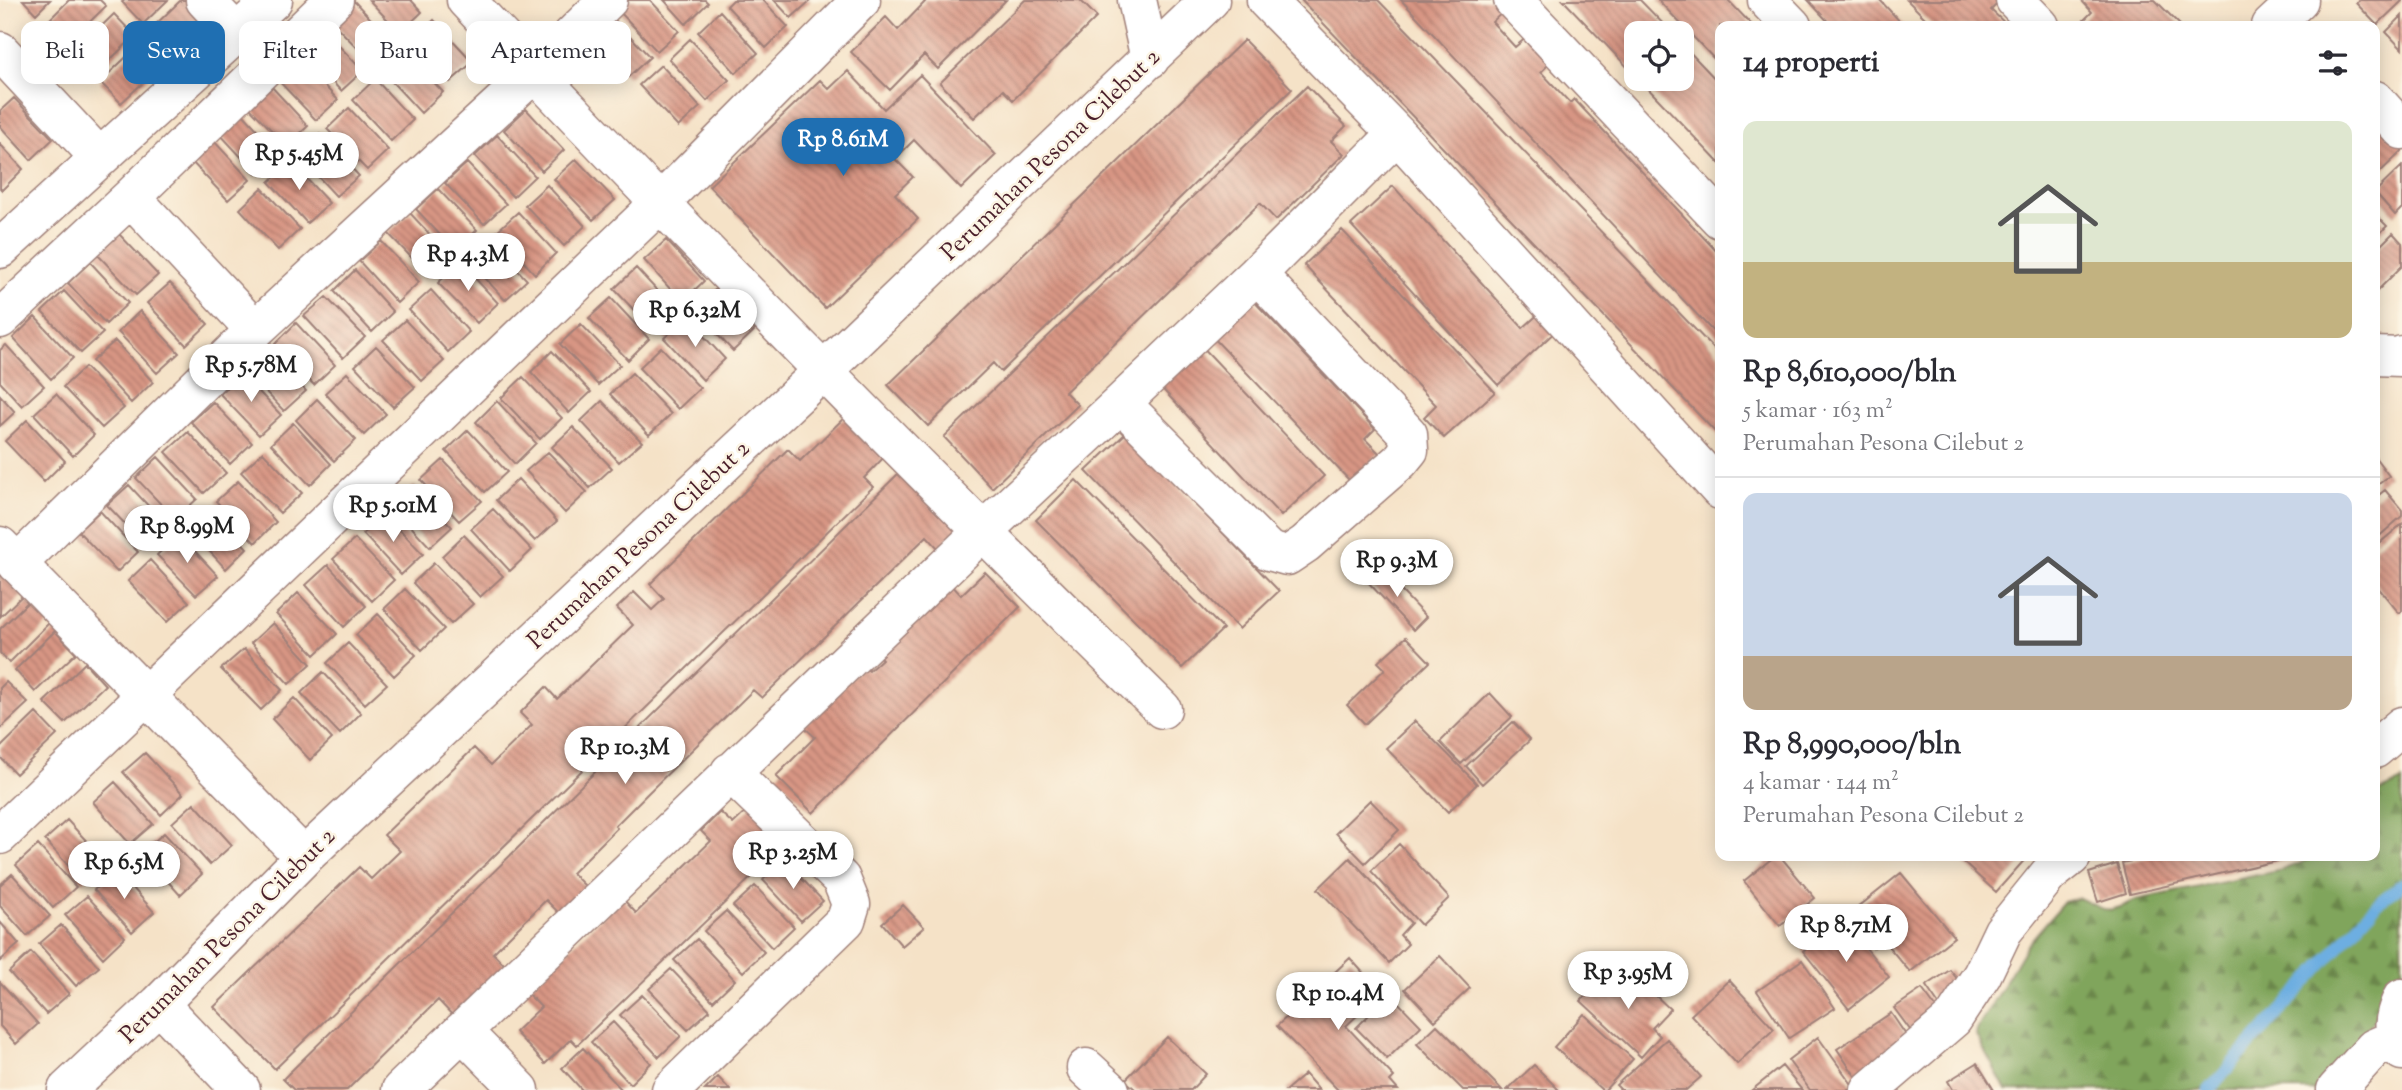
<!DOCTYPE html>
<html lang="id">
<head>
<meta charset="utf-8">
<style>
  body { margin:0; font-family:"Sorts Mill Goudy",serif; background:#f7f7f7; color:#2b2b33; height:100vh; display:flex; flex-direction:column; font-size:26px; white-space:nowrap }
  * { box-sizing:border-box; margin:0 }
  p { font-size:23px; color:#7c7c81 }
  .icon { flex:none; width:38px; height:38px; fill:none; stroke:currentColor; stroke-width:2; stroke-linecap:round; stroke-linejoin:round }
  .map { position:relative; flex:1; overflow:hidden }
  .side { position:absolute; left:1715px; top:21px; width:665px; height:840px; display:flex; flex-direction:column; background:#fff; border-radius:14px; box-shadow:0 4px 18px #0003 }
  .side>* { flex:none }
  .banner { position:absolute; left:21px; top:21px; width:665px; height:63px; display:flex; gap:14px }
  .fabs { position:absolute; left:1624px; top:21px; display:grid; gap:14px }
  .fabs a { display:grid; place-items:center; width:70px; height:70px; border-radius:14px; background:#fff; box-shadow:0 4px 18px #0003; font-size:35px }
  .price { position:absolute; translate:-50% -60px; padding:0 16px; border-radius:24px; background:#fff; color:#222; font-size:23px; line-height:46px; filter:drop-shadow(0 2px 4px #0008) }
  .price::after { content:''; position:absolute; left:50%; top:42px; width:21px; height:16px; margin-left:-10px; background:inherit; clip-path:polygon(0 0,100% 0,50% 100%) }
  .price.current { background:#1f6fb2; color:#fff }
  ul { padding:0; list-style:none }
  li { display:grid; align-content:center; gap:14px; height:371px; padding:0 28px }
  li+li { border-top:2px solid #e1e1e2 }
  li span { display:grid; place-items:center; height:217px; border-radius:14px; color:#555 }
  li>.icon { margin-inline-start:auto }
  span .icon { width:126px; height:126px; fill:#fffc; stroke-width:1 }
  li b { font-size:30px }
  h2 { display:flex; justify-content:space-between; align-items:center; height:84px; padding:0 28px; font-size:30px }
  .pill { padding:0 24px; border-radius:14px; background:#fff; box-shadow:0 4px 18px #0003; font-size:24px; line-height:63px }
  .pill.current { background:#1f6fb2; color:#fff }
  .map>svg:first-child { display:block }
</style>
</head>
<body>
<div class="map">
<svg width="2402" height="1090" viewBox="0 0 2402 1090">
  <defs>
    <pattern id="forest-firs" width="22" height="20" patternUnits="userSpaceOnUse" patternTransform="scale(1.75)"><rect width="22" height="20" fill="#80a55b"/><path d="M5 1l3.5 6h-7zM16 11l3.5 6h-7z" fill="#6b864b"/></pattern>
    <pattern id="building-back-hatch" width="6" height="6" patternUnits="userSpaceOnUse" patternTransform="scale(1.75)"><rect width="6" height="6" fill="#d89684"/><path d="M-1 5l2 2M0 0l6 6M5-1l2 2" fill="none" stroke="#b17a6c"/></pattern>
  </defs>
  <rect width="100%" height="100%" fill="#fcf5e5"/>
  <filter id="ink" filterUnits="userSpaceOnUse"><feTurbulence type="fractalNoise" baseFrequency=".0143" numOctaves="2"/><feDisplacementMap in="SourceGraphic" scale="14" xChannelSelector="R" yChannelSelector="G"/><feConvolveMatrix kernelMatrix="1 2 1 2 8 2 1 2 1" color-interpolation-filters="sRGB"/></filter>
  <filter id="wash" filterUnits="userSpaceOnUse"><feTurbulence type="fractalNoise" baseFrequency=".00686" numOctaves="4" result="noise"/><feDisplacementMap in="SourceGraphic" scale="28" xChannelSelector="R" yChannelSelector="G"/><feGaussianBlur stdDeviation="1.57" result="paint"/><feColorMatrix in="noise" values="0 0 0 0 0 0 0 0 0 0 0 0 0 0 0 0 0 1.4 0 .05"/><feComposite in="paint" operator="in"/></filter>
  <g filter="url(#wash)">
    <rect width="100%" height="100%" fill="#f5e2c7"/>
    <path fill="url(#forest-firs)" stroke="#656243" stroke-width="2" d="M2402 781V974L2352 1055 2324 1090H2006L1976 1035 1977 1029 2027 945 2064 902 2079 898C2107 911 2106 915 2136 900L2282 870 2308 860 2311 856H2375V794Z"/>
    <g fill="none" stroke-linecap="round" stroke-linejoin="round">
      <path stroke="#6daee1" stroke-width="12" d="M2209 1090 2377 904 2402 884"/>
    </g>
    <g id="blocks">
      <path fill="url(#building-back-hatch)" d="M23 0H50L36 14Z
        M69 0H100L106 6 66 45 45 24Z
        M125 0H168L143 24 122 2Z
        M181 0H196L210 14 170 53 149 31Z
        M369 0H411L422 12 400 33Z
        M629 0H650L679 31 657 51 618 10Z
        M664 0H705L708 3 686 24Z
        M733 0H763L788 27 766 48 727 6Z
        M774 0H811L791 18Z
        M923 0H1006L938 69 924 55 890 90 851 52 886 17 898 30 925 2Z
        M1025 0H1080L1097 17 1013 100 1003 90 974 118 940 83Z
        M1301 0H1378L1714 349 1720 356V437Z
        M1401 0H1494L1504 11 1492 22 1515 47 1528 36 1552 61 1541 72 1570 103 1574 99 1720 255V339Z
        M1563 0H1640L1672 33H1636V76Z
        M1658 0H1728L1753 26H1720V65Z
        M1808 0H1880L1904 26H1832Z
        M1907 0H2001L1991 10 2008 26H1933Z
        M2081 0H2155L2181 26H2081L2079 25 2092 12Z
        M2360 0H2402V1L2377 25 2356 3Z
        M354 1 393 43 371 62 332 22Z
        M720 11 758 53 736 73 698 32Z
        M114 14 135 36 94 75 74 53Z
        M611 16 650 57 628 77 589 36Z
        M2402 16V49L2386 32Z
        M434 20 473 62 450 82 412 41Z
        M324 30 363 71 341 91 303 50Z
        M690 39 729 80 707 101 669 59Z
        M1244 40 1292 89 1001 372 993 363 928 426 888 385Z
        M141 43 162 65 121 103 100 82Z
        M1682 44 1720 84V164L1639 79H1682Z
        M404 51 443 92 421 113 382 71Z
        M299 59 338 100 316 120 277 79Z
        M661 65 700 107 678 127 639 85Z
        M848 71 884 109 920 75 996 155 961 189 914 140 895 159 913 177 895 194 918 219 825 308 709 186 820 80 829 89Z
        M375 79 413 120 391 141 353 100Z
        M270 85 308 126 287 146 248 106Z
        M1307 86 1346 126 1331 141 1344 154 1276 220 1260 203 1065 392 1078 405 992 488 944 437Z
        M14 98 53 139 31 160 0 126V111Z
        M349 108 388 150 367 170 327 129Z
        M526 109 564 150 542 171 504 130Z
        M241 112 279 153 257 174 219 133Z
        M2386 125 2402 142V151L2375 177V136Z
        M320 134 359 176 336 196 298 155Z
        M497 135 535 176 513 197 475 156Z
        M212 139 250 180 228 200 189 159Z
        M0 144 23 169 2 190 0 188Z
        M576 159 615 200 593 220 554 179Z
        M291 162 329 203 307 223 269 182Z
        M467 163 506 204 484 224 445 183Z
        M2402 166V208L2395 215 2375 192Z
        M547 185 585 226 564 246 525 205Z
        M1393 186 1523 328 1542 311 1559 328 1498 385 1351 225Z
        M262 188 300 229 278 250 240 209Z
        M438 189 477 230 455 251 416 209Z
        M518 212 556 253 535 274 496 232Z
        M410 213 448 254 427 274 388 233Z
        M2375 214 2387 226 2375 238Z
        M1342 230 1495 392 1444 438 1424 417 1436 405 1304 265Z
        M2393 233 2402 243V266L2375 293V251Z
        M119 234 158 275 136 295 97 254Z
        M488 238 527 280 505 300 467 258Z
        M666 240 704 281 682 302 644 260Z
        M381 241 419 282 397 303 359 261Z
        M90 262 128 303 106 324 68 283Z
        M460 262 498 303 477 323 438 283Z
        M636 268 675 310 653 330 614 289Z
        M355 270 393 312 372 332 334 291Z
        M170 283 208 324 186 345 147 303Z
        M716 289 755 330 733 351 694 310Z
        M431 290 469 332 448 352 409 310Z
        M64 291 103 333 81 353 42 312Z
        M1247 294 1375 429 1365 439 1380 454 1351 482 1208 332Z
        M326 297 365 337 343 358 304 316Z
        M611 298 649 339 628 360 589 318Z
        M140 311 179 353 157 373 118 332Z
        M35 317 73 358 51 379 13 338Z
        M687 318 725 359 703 380 664 338Z
        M405 320 444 361 422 381 383 340Z
        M296 323 335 365 314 385 275 344Z
        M581 324 620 365 598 385 560 344Z
        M115 341 153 382 131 403 92 361Z
        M1197 341 1324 476 1281 516 1155 381Z
        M6 345 44 386 22 406 0 382V350Z
        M376 346 415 387 393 407 355 366Z
        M661 347 700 388 678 409 639 368Z
        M267 350 306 391 284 411 245 370Z
        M552 351 591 392 569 413 531 372Z
        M85 367 124 408 102 428 63 387Z
        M347 373 386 414 364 435 325 393Z
        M632 373 671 414 649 435 610 394Z
        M242 374 281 415 259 435 220 394Z
        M523 377 562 418 540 439 501 398Z
        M56 394 94 435 73 456 34 414Z
        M0 395 15 412 0 426Z
        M317 399 356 440 334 461 296 420Z
        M497 401 536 443 515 464 476 422Z
        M602 401 642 442 619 462 581 421Z
        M213 402 252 443 230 464 191 422Z
        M849 413 888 453 864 478 873 487 275 1069 214 1007 359 867 371 879 400 851 384 835 474 748 491 765 532 725 520 713 546 687 557 699 633 625 617 608 634 592 652 610 664 599 650 584 788 449 800 461Z
        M27 420 65 461 44 482 5 441Z
        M293 423 331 464 310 485 271 444Z
        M573 427 612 468 590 488 552 447Z
        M468 430 507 472 485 492 446 451Z
        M188 432 226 473 204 493 166 452Z
        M1126 433 1279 591 1239 629 1086 471Z
        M263 452 302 493 280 513 241 472Z
        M548 452 587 492 565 513 526 471Z
        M158 457 197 499 175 519 136 478Z
        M2375 457 2389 476 2375 487Z
        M443 460 482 501 459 521 421 480Z
        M902 470 959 528 938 548 927 536 762 698 753 690 647 794 615 826 617 828 572 873 588 889 561 915 546 900 493 953 510 970 458 1021 438 1000 347 1090H294L283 1079Z
        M518 479 557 521 535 541 496 500Z
        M1076 480 1223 629 1182 668 1036 520Z
        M238 481 276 522 255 543 216 501Z
        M129 485 167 526 146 546 107 505Z
        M414 486 452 527 430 547 392 506Z
        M2385 490 2402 510V516L2375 540V498Z
        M209 507 247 548 226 569 187 527Z
        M493 509 532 550 510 571 471 529Z
        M100 511 138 552 117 572 78 531Z
        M384 513 423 554 401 575 363 534Z
        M2402 524V611L2399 613 2375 584V547Z
        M179 534 218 576 196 595 157 555Z
        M464 535 503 576 480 597 442 556Z
        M355 539 394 580 372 601 333 559Z
        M150 560 189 602 167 622 128 581Z
        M434 563 473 604 451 624 413 583Z
        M328 565 366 606 344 627 306 585Z
        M1380 569 1426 617 1413 630 1367 581Z
        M985 572 1020 607 813 813 776 776 815 737 803 726 863 666 869 671 882 659 876 653 949 582 961 595Z
        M2 573 23 595 0 617V575Z
        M405 589 444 629 422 650 384 609Z
        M298 593 337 634 315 655 276 614Z
        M28 602 49 623 9 663 0 653V629Z
        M378 614 416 655 394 676 356 635Z
        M273 623 311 664 289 684 251 643Z
        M55 631 76 653 35 692 15 670Z
        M1406 637 1430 662 1365 724 1347 705 1385 669 1378 662Z
        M348 643 387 684 365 704 327 663Z
        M244 649 282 690 261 710 221 669Z
        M85 663 105 685 65 723 44 702Z
        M323 672 361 713 340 734 301 693Z
        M6 682 28 703 0 729V688Z
        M1490 693 1512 717 1461 764 1440 742Z
        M294 698 332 739 310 760 272 719Z
        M36 713 57 735 16 774 0 757V748Z
        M1415 721 1477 784 1448 812 1386 748Z
        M1513 722 1530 740 1482 784 1466 766Z
        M145 753 183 794 161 815 123 772Z
        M115 782 153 824 130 844 93 802Z
        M1370 800 1399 830 1365 863 1336 833Z
        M194 803 232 845 210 865 172 823Z
        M753 805 788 842 577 1045 571 1039 545 1064 515 1032 541 1007 525 991 622 898 636 913 711 841 701 831 720 812 733 824Z
        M67 820 105 861 83 882 45 840Z
        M164 833 202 874 180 895 142 852Z
        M1399 844 1449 898 1421 925 1371 871Z
        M38 845 76 887 53 908 16 865Z
        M1775 856H1780L1815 898 1780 926 1744 881Z
        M1956 856H2028L1996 892Z
        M2154 856H2295V857L2130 894 2122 863Z
        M1350 858 1411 923 1400 935 1408 944 1389 963 1318 889Z
        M784 860 823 901 801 921 763 880Z
        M2117 864 2126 893 2098 902 2089 873Z
        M117 870 154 912 132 932 94 890Z
        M1901 873 1954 937 1910 972 1883 940 1873 948 1847 916Z
        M12 874 50 916 27 936 0 906V885Z
        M755 886 794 927 772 948 733 906Z
        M87 896 125 937 103 958 65 915Z
        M903 905 924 927 902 946 882 923Z
        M726 911 764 952 743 972 704 931Z
        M1843 919 1889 977 1849 1009 1803 951Z
        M0 922 19 944 0 961Z
        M61 925 99 967 76 986 39 944Z
        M697 939 735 980 713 1001 674 960Z
        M31 952 69 994 46 1014 9 972Z
        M1440 956 1470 988 1435 1021 1405 989Z
        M1350 958 1381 993 1346 1026 1394 1077 1390 1081 1398 1090H1338L1277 1026Z
        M1802 960 1835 1008 1789 1038 1757 991Z
        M671 969 710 1010 688 1030 649 989Z
        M1627 969 1670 1009 1652 1028 1660 1036 1641 1057 1581 1001 1600 980 1609 989Z
        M1950 970 1966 990 1946 1015 1926 986Z
        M1729 980 1774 1029 1737 1064 1691 1015Z
        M0 982 38 1024 16 1044 0 1026Z
        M1922 989 1944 1019 1916 1038 1894 1008Z
        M1390 994 1421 1026 1387 1059 1356 1028Z
        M642 995 681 1036 659 1057 620 1015Z
        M1891 1013 1914 1047 1860 1083 1837 1049Z
        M1584 1014 1633 1059 1605 1090H1602L1554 1047Z
        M613 1022 651 1063 630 1084 591 1042Z
        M1437 1025 1502 1090H1463L1417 1044Z
        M1167 1037 1206 1074 1191 1090H1136L1125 1080Z
        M1818 1037 1856 1090H1810L1788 1060Z
        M1667 1039 1701 1077 1686 1090H1621L1616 1085Z
        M583 1048 622 1090H582L562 1068Z
        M1977 1063 1994 1090H1953L1948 1081Z
        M1534 1065 1559 1090H1507Z
        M1782 1066 1802 1090H1752Z
        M1305 1074 1319 1090H1286Z
        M718 1077 730 1090H705Z"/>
    </g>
  </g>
  <g filter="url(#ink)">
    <use href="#blocks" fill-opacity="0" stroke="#a08079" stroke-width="2"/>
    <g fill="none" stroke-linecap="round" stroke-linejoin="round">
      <defs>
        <path id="minor" d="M205 0 237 34
          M466 0C693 241 926 477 1162 709
          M1137 0 1150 59
          M1266 0 1397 134 1720 490
          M1513 0 1720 219
          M1767 0 1792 26
          M2015 0 2040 26
          M2271 26 2299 0
          M0 51 100 158
          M2375 100 2402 130
          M131 197 255 330
          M0 249 273 0
          M0 319 131 197 334 0
          M2375 356 2400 357 2402 355
          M1121 403 1269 551 1287 556 1305 544 1400 461 1409 450 1408 434 1257 274
          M0 546 304 857
          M17 564 255 330 534 73 608 0
          M2375 749 2402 726
          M0 835 660 203 861 0
          M2402 998C2393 1018 2391 1031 2402 1051
          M159 1004 241 1090
          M462 1031 520 1090
          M1086 1068 1110 1090
          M67 1090 159 1004 304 857 823 371 1210 0
          M401 1090 982 532 1121 403 1257 274 1397 134
          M671 1090 846 920 851 904 841 879 730 772
          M1870 1090 1953 1019 1982 975 2003 931 2049 874 2072 856
          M2336 1090 2374 1048 2395 1039"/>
      </defs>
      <use href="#minor" stroke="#a08079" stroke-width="41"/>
      <use href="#minor" stroke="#fff" stroke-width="38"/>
    </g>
  </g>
  <g text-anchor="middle" stroke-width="5" stroke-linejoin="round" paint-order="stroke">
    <g font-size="24" fill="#4a1f2b" stroke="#fcf5e5">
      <text transform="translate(1050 154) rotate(-44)" y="8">Perumahan Pesona Cilebut 2</text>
      <text transform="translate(638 544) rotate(-43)" y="8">Perumahan Pesona Cilebut 2</text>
      <text transform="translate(227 935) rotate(-45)" y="8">Perumahan Pesona Cilebut 2</text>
    </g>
  </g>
</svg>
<div class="fabs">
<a><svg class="icon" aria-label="locate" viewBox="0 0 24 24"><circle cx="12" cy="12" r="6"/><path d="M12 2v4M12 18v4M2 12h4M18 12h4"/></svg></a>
</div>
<b class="price current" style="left:843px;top:178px">Rp 8.61M</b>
<b class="price" style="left:299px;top:192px">Rp 5.45M</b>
<b class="price" style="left:468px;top:293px">Rp 4.3M</b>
<b class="price" style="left:695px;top:349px">Rp 6.32M</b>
<b class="price" style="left:251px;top:404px">Rp 5.78M</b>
<b class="price" style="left:393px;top:544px">Rp 5.01M</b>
<b class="price" style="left:187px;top:565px">Rp 8.99M</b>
<b class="price" style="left:1397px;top:599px">Rp 9.3M</b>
<b class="price" style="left:625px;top:786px">Rp 10.3M</b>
<b class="price" style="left:793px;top:891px">Rp 3.25M</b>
<b class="price" style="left:124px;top:901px">Rp 6.5M</b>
<b class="price" style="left:1846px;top:964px">Rp 8.71M</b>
<b class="price" style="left:1628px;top:1011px">Rp 3.95M</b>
<b class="price" style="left:1338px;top:1032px">Rp 10.4M</b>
<div class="banner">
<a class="pill">Beli</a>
<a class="pill current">Sewa</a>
<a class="pill">Filter</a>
<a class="pill">Baru</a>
<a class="pill">Apartemen</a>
</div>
<section class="side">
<h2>14 properti<svg class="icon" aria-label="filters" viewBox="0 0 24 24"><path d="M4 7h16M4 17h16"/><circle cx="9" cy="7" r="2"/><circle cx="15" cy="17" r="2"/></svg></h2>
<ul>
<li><span style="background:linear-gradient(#dfe7d0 65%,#c2b280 0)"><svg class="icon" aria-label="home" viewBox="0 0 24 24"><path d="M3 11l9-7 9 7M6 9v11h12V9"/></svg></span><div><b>Rp 8,610,000/bln</b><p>5 kamar · 163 m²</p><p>Perumahan Pesona Cilebut 2</p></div></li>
<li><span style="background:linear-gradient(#c9d6e8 75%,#b9a48a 0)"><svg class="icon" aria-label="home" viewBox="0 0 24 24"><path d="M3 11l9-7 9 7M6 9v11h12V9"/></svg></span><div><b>Rp 8,990,000/bln</b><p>4 kamar · 144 m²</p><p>Perumahan Pesona Cilebut 2</p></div></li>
</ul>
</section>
</div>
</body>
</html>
